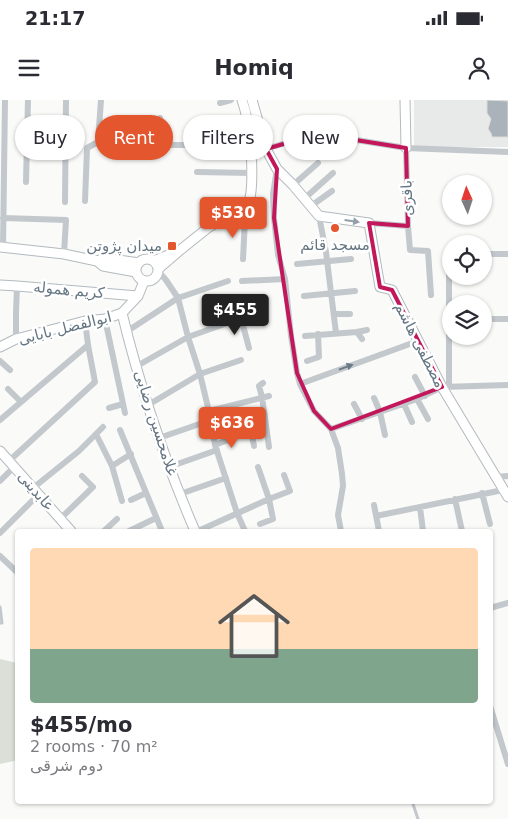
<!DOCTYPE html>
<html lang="en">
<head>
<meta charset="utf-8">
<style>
  body { margin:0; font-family:"DejaVu Sans",Cairo,sans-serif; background:#f2f2f3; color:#2b2b33; height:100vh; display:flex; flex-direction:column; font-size:19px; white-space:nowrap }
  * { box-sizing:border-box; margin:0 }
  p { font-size:16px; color:#7c7c81 }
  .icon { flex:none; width:28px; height:28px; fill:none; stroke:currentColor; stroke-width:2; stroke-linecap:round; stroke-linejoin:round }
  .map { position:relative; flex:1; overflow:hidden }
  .sheet { position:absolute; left:15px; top:429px; width:478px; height:275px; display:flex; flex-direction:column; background:#fff; border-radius:5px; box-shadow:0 1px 4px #0004 }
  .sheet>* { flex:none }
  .guide { position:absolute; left:15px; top:15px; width:479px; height:45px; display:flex; gap:10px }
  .needle { width:32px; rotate:357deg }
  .controls { position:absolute; left:442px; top:75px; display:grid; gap:10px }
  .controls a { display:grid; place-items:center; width:50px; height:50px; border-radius:50%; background:#fff; box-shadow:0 1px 4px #0004; font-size:25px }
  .price { position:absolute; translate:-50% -42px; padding:0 11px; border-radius:5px; background:#e4572e; color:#fff; font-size:16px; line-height:32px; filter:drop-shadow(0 1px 2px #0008) }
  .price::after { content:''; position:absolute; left:50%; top:30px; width:15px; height:11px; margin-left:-8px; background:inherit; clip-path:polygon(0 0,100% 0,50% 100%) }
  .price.on { background:#222; color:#fff }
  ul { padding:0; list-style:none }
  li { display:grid; align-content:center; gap:10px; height:265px; padding:0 15px }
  li span { display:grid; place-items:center; height:155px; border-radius:5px; color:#555 }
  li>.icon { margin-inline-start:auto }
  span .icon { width:90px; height:90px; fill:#fffc; stroke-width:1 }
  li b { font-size:21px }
  .chip { padding:0 18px; border-radius:22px; background:#fff; box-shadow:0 1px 4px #0004; font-size:18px; line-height:45px }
  .chip.on { background:#e4572e; color:#fff }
  .status { display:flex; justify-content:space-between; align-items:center; height:35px; padding:0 25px; background:#fff; direction:ltr }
  .status svg { height:14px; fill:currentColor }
  header { display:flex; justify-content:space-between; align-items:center; height:65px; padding:0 15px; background:#fff; font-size:22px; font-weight:600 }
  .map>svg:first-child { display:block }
</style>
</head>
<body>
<div class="status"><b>21:17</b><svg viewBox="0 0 49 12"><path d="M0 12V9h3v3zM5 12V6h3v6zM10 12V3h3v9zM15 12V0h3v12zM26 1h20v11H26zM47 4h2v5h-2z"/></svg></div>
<header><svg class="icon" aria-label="menu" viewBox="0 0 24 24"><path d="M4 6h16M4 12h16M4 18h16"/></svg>Homiq<svg class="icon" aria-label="person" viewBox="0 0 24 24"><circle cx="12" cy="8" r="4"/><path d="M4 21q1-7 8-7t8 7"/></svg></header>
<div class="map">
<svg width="508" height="719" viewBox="0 0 508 719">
  <rect width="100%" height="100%" fill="#fafaf8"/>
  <path fill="#e8e9e9" d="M414 0H508V47H414Z"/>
  <path fill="#dadfd7" d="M0 559 17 563 18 660 0 664Z"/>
  <path fill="#aab3b9" stroke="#dcdcda" d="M487 0 508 1V37H492L491 33 488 29 491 19 487 13Z"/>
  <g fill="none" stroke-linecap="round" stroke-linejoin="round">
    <defs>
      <path id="secondary" d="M252 0 266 49 277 69 293 85 319 116 369 123 380 187 392 190 442 287 508 397
        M405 0 406 48
        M0 147 64 154 97 161 103 166 136 172
        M179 151 209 127 248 104C255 90 251 35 247 19 246 13 244 6 242 0
        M136 170a11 11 0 1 1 22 0a11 11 0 1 1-22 0Z
        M97 161 105 158 139 163
        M153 161 179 151 158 169
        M0 185 17 186 138 196
        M122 213C140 288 165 361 195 431
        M0 247 16 239 85 221 105 219 122 213 138 196 144 181
        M0 351 71 431"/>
    </defs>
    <use href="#secondary" stroke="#b3babf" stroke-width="11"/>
    <path stroke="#c3c8cc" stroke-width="3" d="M0 507 2 523H0
      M412 701 418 719"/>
    <path stroke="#c3c8cc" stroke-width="6" d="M220 3 231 0
      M128 20 127 43 160 45H250
      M160 45V18
      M266 49 311 35H325L406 48 508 52
      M277 69 273 94 274 118 278 155 285 179 291 236 297 273 300 284 314 311 331 329 338 348 342 374 343 386 338 415 341 431
      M197 72 252 73
      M26 82 28 0
      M293 85 318 63
      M305 98 333 73
      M85 101 87 48 98 42 101 0
      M65 102 66 0
      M311 106 332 91
      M238 111 245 119 243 159
      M319 116 326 152 336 233
      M3 118 66 120 64 154
      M369 123 408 126 406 48
      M408 126 410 150 428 151 431 195
      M3 148 5 0
      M484 154H508
      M297 164 351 159
      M158 171 166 180 178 198 188 237 200 274 211 320 215 345 237 413 245 431
      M242 181 285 179
      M304 196 355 191
      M334 214H350
      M241 218 249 248
      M105 219 125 313
      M484 219H508
      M126 232 178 198 228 181
      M357 232 362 239
      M305 236 357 232 367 230
      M16 239V213L17 186
      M0 261 10 270
      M307 261 319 257 318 234
      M137 266 188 237 241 218 250 217
      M415 277 425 296
      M263 283 259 286 262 297 269 347
      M300 284 418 241
      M449 287V162L451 159
      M8 289 21 302
      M374 298 380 312 385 335
      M417 299 428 319
      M354 304 362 319
      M404 304 412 322
      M148 305 200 274 241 260
      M109 308 123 304
      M209 311 269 296
      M0 320 88 245
      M331 329 417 299 442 287 508 285
      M120 330 162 431
      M96 334 112 366 122 401
      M159 338 211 320
      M215 345 251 331 254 346
      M9 361 95 282 88 245 85 221
      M112 366 131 354
      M169 367 217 350
      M258 367 269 399 273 419 260 424
      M496 377 508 376
      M0 381 14 367
      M33 388 79 351 103 327
      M482 393 490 424
      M180 394 226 378
      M455 399 462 431
      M131 400 146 393
      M374 405 379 431
      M420 407 423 431
      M376 416 503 390
      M60 419 93 387 82 376
      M104 431 117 419
      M129 431 156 418
      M198 431 269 399 290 391 284 375
      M0 433 39 394
      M0 456 18 473
      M490 508 508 503
      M490 606 508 664"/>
    <use href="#secondary" stroke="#fff" stroke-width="9"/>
  </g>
  <defs><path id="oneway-solid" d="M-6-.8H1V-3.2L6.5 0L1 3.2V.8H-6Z" transform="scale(1.25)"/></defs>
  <use fill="#939fa8" href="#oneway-solid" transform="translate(352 121) rotate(8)"/>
  <use fill="#6a7a87" href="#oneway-solid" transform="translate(346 267) rotate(-20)"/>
  <path fill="none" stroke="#c2185b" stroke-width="4" stroke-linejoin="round" d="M318 34 406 48 408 126 369 123 380 187 392 190 442 287 331 329 314 311 297 273 274 118 277 69 266 49Z"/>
  <g fill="#e4572e" stroke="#fff" stroke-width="2">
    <circle cx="335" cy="128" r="5"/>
    <rect x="167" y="141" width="10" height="10" rx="2.5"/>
  </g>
  <g text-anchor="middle" stroke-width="5" stroke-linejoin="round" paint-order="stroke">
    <g font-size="15" fill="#657683" stroke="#fff">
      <text transform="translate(407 98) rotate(-92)" y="5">باقری</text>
      <text transform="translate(69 190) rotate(5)" y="5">کریم هموله</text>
      <text transform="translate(65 228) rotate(-14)" y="5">ابوالفضل بابایی</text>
      <text transform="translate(420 245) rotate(63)" y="5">مصطفی هاشم</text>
      <text transform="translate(156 323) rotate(72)" y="5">غلامحسین رضایی</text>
      <text transform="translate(36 391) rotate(49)" y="5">عابدینی</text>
    </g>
    <g font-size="15" fill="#657683" stroke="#fff">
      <text x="335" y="150">مسجد قائم</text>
      <text x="162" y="151" text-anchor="end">میدان پژوتن</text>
    </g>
  </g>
</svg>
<div class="controls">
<a><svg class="needle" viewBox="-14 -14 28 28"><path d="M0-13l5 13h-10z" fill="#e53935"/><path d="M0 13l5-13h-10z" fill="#7c7c81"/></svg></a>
<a><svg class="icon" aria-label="locate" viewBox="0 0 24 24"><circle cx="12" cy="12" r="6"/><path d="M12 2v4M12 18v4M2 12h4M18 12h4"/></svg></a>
<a><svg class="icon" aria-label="layers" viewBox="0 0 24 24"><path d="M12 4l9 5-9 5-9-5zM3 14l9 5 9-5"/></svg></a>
</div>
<b class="price" style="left:233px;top:139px">$530</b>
<b class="price on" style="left:235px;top:236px">$455</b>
<b class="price" style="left:232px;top:349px">$636</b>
<div class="guide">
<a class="chip">Buy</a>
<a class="chip on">Rent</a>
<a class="chip">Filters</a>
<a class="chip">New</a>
</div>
<section class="sheet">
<ul>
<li><span style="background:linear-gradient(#ffd9b3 65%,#7fa58c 0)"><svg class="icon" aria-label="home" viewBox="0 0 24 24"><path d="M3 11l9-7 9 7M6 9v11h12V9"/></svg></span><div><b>$455/mo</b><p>2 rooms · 70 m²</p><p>دوم شرقی</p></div></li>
</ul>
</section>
</div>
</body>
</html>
